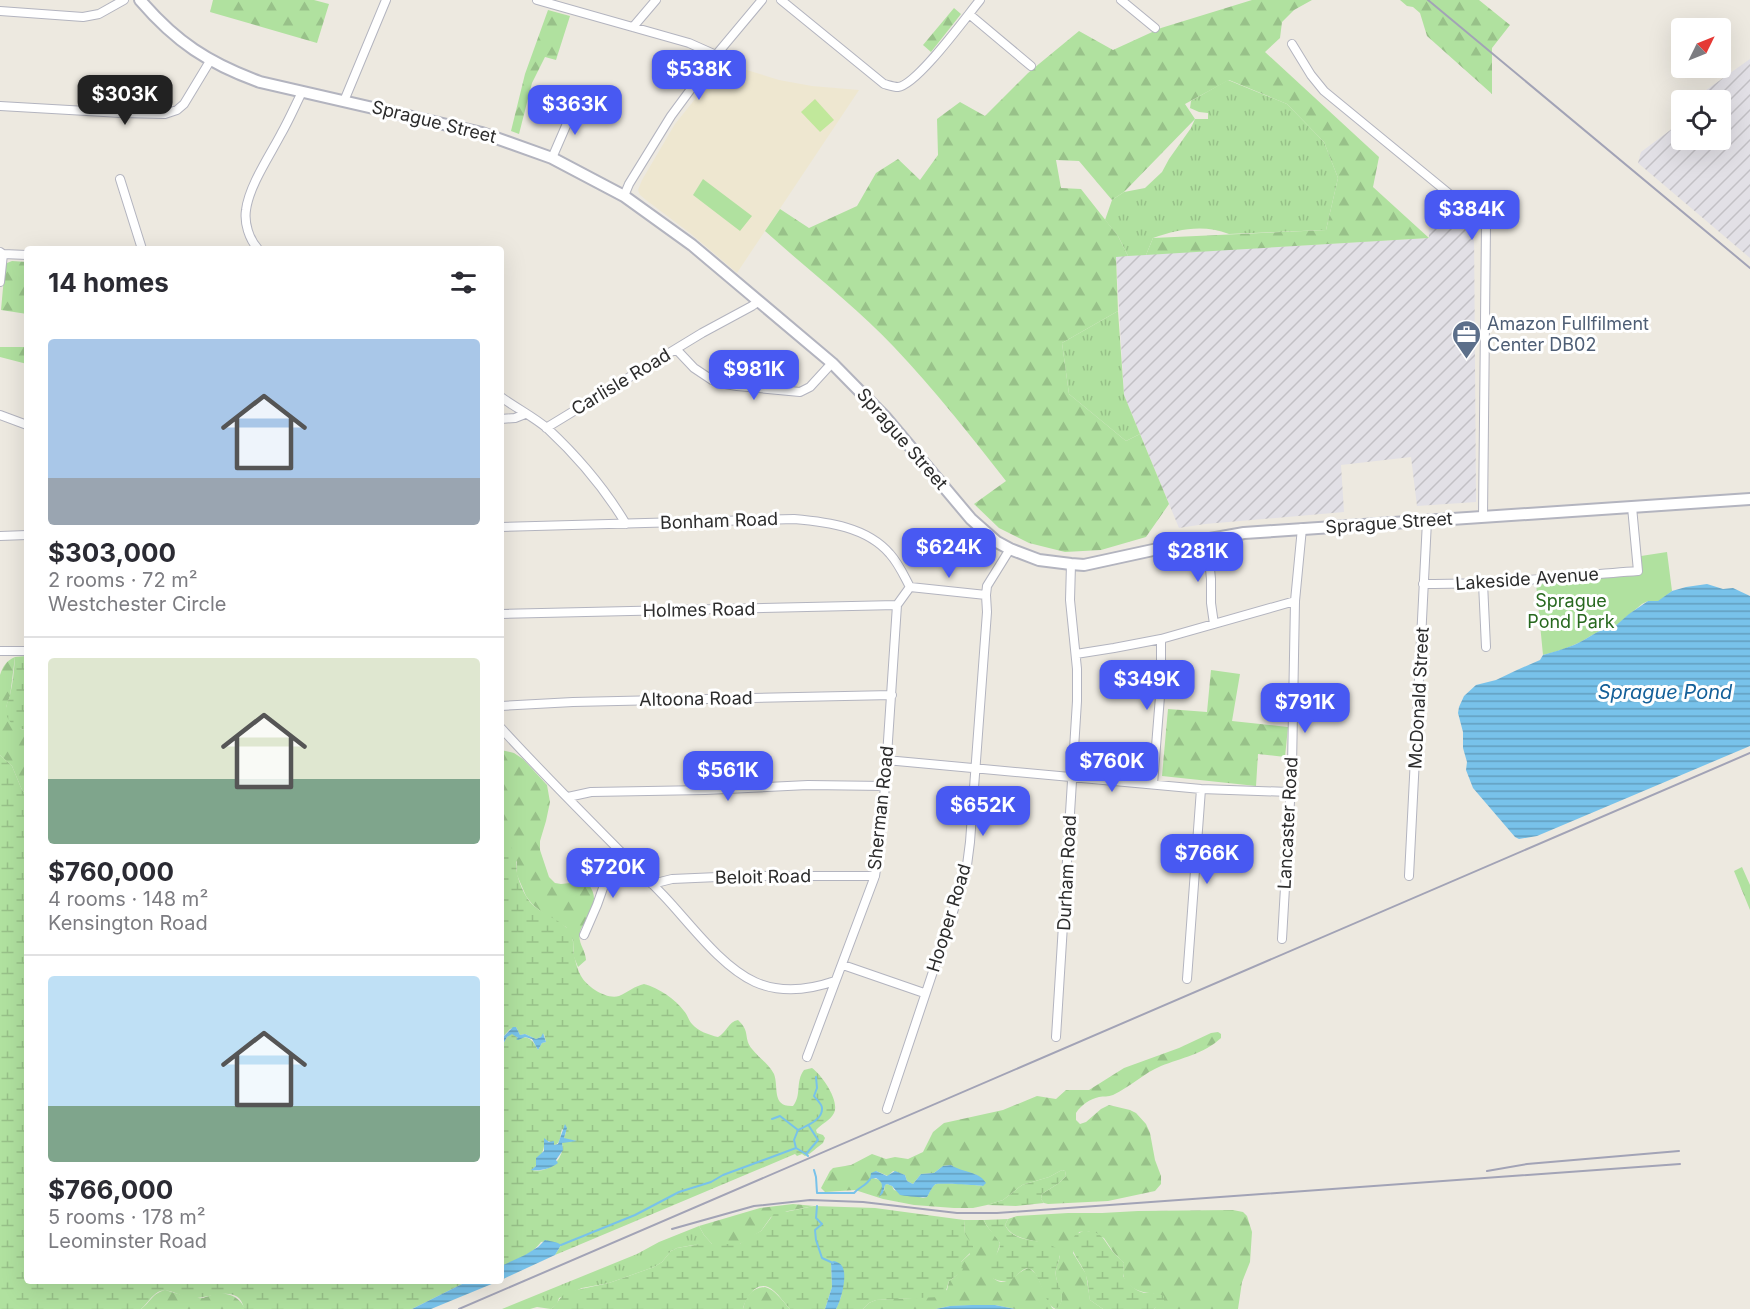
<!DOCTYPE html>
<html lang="en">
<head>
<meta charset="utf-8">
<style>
  body { margin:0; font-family:Inter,sans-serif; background:#f2f2f3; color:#2b2b33; height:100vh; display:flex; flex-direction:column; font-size:22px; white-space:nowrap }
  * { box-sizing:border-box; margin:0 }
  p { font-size:20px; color:#7c7c81 }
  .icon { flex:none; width:33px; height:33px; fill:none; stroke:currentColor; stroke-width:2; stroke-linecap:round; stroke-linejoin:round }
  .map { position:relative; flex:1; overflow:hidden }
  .sheet { position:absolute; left:24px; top:246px; width:480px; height:1038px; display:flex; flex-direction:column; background:#fff; border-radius:6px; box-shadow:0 6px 24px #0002 }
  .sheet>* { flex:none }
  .needle { width:39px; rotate:47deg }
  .tools { position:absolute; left:1671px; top:18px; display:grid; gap:12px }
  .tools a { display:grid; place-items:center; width:60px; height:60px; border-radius:6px; background:#fff; box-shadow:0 6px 24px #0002; font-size:30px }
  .price { position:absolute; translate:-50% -51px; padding:0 14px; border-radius:12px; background:#4859f2; color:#fff; font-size:20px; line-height:39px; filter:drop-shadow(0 2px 3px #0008) }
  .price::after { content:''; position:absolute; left:50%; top:36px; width:18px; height:14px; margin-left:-9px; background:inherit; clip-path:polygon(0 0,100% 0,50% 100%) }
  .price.active { background:#222; color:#fff }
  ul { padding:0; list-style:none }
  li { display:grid; align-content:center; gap:12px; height:318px; padding:0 24px }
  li+li { border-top:2px solid #e1e1e2 }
  li span { display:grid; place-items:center; height:186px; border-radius:6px; color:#555 }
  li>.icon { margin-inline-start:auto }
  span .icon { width:108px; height:108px; fill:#fffc; stroke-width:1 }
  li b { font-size:26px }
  h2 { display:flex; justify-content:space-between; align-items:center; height:72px; padding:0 24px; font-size:26px }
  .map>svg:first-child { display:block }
</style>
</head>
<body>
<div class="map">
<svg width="1750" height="1309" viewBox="0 0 1750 1309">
  <defs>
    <pattern id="industrial-furrows" width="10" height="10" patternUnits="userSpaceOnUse" patternTransform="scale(1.5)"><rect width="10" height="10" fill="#e2e0e6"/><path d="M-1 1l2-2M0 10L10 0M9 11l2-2" fill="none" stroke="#c2c0c5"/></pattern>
    <pattern id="grass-tufts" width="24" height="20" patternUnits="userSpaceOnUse" patternTransform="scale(1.5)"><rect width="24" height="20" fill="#b0e19f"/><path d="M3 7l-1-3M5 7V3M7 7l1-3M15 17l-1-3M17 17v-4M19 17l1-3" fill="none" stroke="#98c189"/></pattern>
    <pattern id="forest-firs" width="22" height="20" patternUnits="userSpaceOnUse" patternTransform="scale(1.5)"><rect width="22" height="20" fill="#b0e19f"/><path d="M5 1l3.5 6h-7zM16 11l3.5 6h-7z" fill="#98c189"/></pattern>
    <pattern id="wetland-marsh" width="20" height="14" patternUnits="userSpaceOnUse" patternTransform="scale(1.5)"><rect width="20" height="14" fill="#b0e19f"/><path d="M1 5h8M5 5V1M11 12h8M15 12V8" fill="none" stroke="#98c189"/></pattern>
    <pattern id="water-rules" width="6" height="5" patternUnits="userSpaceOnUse" patternTransform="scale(1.5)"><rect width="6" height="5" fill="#78c2ea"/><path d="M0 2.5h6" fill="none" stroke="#639ebe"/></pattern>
  </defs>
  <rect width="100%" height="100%" fill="#ede9e0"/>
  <path fill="url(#industrial-furrows)" d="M1750 59V258L1638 163 1641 152 1681 122 1682 140H1720V100H1692Z
    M1440 199 1474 228 1476 502 1417 506 1411 457 1341 465 1344 512 1205 524 1179 528 1124 395 1116 256 1429 238 1428 213Z"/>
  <path fill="#eee7d0" d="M724 63 779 80 812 86 859 90 737 273 690 233 646 200 640 195 638 190 642 180 675 124Z"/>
  <path fill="url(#grass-tufts)" d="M1228 80 1287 104 1324 142 1338 178 1326 230 1229 234C1203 224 1179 229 1153 238L1146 255 1128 256 1118 236 1105 220 1112 200 1124 192 1145 188 1162 172 1169 159 1191 128 1195 119H1208V113L1199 112 1190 108 1191 101Z
    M1118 311 1124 395 1140 434 1126 441 1069 394 1062 343Z
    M699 1226 704 1235 712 1244 693 1245 677 1248 671 1251 662 1262 654 1267 609 1283 582 1288 559 1298 557 1304 551 1309 537 1307 530 1309H502L637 1254 659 1242Z"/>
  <path fill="url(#forest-firs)" fill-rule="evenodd" d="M213 0H314L329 4 317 43 210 12Z
    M1252 0H1312L1294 10 1282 22 1280 38 1265 52 1379 157 1373 187 1429 238 1146 255 1153 238 1326 230 1338 178 1324 142 1287 104 1229 80 1185 104 1195 119 1124 192 1112 200 1079 161 1056 160 1061 188 1081 189 1118 236 1128 256 1116 257 1118 311 1062 343 1069 394 1126 441 1140 434 1169 504 1146 537 1101 550 1065 552 1029 543 999 528 974 504 1006 481C970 435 934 389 894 347 854 305 808 270 765 231L780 209 809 228 857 206 876 173 898 159 920 180 938 155 937 119 960 102 985 116 1028 73 1079 31 1113 50 1161 28Z
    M1400 0H1479L1510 25 1492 48V94L1427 36 1420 13 1413 7 1407 6Z
    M954 8 961 14 931 52 923 45Z
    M548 10 570 16 556 60 545 57 532 83 519 134 511 131 525 74Z
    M12 261 27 262V314L1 310 5 266 7 263Z
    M0 347H27V364L0 357Z
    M15 657 10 696 6 707 21 729 27 730V795L22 790 12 766 0 755V675C3 666 6 661 15 657Z
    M1211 670 1240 674 1232 721 1288 727 1285 757 1258 754 1256 786 1162 776 1168 709 1207 712Z
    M501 750 514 753 523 759 547 785 550 802 546 821 540 841V850L549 877 555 883 561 884 579 882 588 884C598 895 594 907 587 920 584 924 581 927 580 932 577 942 586 951 586 960L578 967 574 957 573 940 566 927 544 914 532 904 526 896 517 875V862L501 837Z
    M1742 867 1750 885V910L1734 871Z
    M1218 1032 1221 1034V1038C1204 1054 1181 1058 1161 1066 1144 1073 1130 1087 1113 1095 1108 1097 1104 1096 1099 1097 1090 1099 1081 1105 1076 1113V1120L1080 1124 1086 1122 1101 1109 1109 1105 1130 1110 1136 1113 1146 1124 1150 1133 1155 1160 1161 1176V1184L1155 1191 1108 1201 1048 1204 1044 1203 1041 1199 1042 1194 1059 1183 1066 1176 1065 1171 1062 1170 1049 1177 1022 1185 1003 1200 987 1205 973 1208H954L914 1205 883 1199 855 1190 825 1192 821 1188 830 1171 833 1168 851 1165 872 1154 886 1159 895 1157 908 1159 923 1152 933 1132 944 1123 1003 1110 1037 1096 1056 1099 1066 1090H1089L1124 1068 1179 1048 1211 1033ZM951 1165 960 1171 977 1175 983 1186C977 1185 939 1182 936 1184 932 1186 929 1193 927 1197L923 1198 894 1190 892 1186 887 1184 885 1185 884 1191 882 1190V1184L880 1180 873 1178 876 1171 888 1176 893 1171 905 1175 907 1181 913 1184 921 1174 934 1173 943 1166Z
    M793 1204 814 1206 788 1211 771 1217 761 1231 740 1244H712L704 1235 699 1226 760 1208Z
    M1233 1210 1243 1212 1247 1216 1252 1232 1250 1262 1242 1282 1238 1309H1154L1156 1307 1154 1293C1142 1294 1124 1287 1123 1273 1123 1270 1124 1267 1124 1263L1114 1253 1104 1238 1088 1231 1079 1232 1073 1253 1086 1274 1090 1300 1103 1309H1056C1070 1297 1054 1286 1056 1271 1056 1266 1059 1261 1060 1256 1056 1252 1050 1246 1044 1244 1031 1239 1013 1240 1005 1225L1008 1219 1017 1216 1068 1213H1102L1138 1211Z
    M964 1220H984C987 1230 997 1234 1000 1244L990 1275C1007 1293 1015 1271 1029 1268L1036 1274 1052 1308 1054 1309H1015L995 1305 950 1306 936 1309H863L869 1303 876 1300 912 1298 947 1290 949 1281C956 1276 962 1272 961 1262L970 1254 965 1234Z
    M765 1287C776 1290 782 1301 790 1309H743C746 1296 751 1288 765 1287Z
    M165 1290C176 1293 186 1297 198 1298 204 1299 209 1295 216 1294 228 1292 239 1297 244 1307V1309H141C151 1302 151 1294 165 1290Z"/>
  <path fill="url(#wetland-marsh)" fill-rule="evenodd" d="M27 656V730C16 729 5 721 6 709 6 704 9 700 10 695 13 683 14 670 15 657Z
    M0 755 12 766 22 790 27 795V1281H468L412 1309H244C239 1281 205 1301 190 1298 179 1296 169 1287 158 1292 151 1296 147 1304 141 1309H0Z
    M501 837C505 842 511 846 513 850 518 857 516 865 517 873 519 883 524 894 530 902 540 914 564 921 570 932 575 940 572 950 575 959 576 964 578 971 581 976 587 987 607 1000 619 996 628 992 635 986 644 984 659 988 675 999 684 1011 688 1015 688 1020 692 1024 698 1031 709 1035 718 1037 727 1032 728 1022 738 1020 751 1032 743 1038 752 1049 759 1058 769 1064 774 1074 779 1087 771 1107 793 1106 802 1095 795 1082 804 1070L812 1068C822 1075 840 1101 834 1113 830 1121 821 1124 816 1130L817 1133 823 1135 825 1138 823 1143C817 1147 811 1154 805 1156L802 1154 797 1156 795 1154 555 1255 561 1245 548 1241 541 1242C532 1255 515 1261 501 1266V1048L507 1037 512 1033 518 1038C529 1035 533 1040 538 1050L542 1043 546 1042 544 1034 541 1037 536 1039 525 1034 520 1035 516 1027 510 1029 501 1039ZM562 1129 566 1132 564 1138 565 1139 576 1141H564L562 1143C565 1159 548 1174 532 1170 540 1163 544 1150 545 1140L551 1142 554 1145C561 1144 560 1135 562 1129Z
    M1062 1170 1065 1171 1066 1176 1059 1183 1042 1194 1041 1199 1044 1203 1016 1206 987 1205 1003 1200 1022 1185 1049 1177Z
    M814 1206 875 1208 964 1220 965 1234 973 1246V1250L961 1262 963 1269 961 1272 949 1281 945 1294 939 1297 876 1300 869 1303 863 1309H836L841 1297 844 1278 832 1261 831 1262 832 1287 825 1309H790C784 1303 780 1296 774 1291 759 1277 746 1296 743 1309H551C558 1304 559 1297 567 1292L609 1283 654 1267 662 1262 671 1251 677 1248 700 1244H740L747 1238 761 1231 776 1211 785 1212Z
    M1008 1219 1005 1225C1015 1245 1041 1237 1056 1248 1064 1254 1057 1262 1056 1270 1054 1280 1062 1288 1062 1297 1062 1303 1060 1306 1056 1309 1041 1304 1040 1260 1023 1270 1018 1273 1014 1279 1008 1282 968 1278 1000 1258 1000 1244 1000 1240 987 1229 984 1220Z
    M1083 1231C1104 1231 1102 1239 1114 1253 1117 1257 1121 1259 1124 1263L1123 1276C1129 1285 1138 1294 1149 1293 1155 1293 1158 1293 1164 1296V1301L1154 1309H1103L1090 1300C1088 1292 1089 1284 1086 1276 1082 1261 1066 1252 1075 1235Z"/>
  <path fill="#b0e19f" d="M703 179 752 216 740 231 693 195Z
    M1667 552 1672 591 1658 602 1648 601 1642 604 1613 628C1599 628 1588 639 1576 644 1568 648 1552 653 1543 655L1536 583 1642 574 1641 556Z"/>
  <path fill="#c1e89b" d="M815 99 834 120 820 132 801 112Z"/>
  <path fill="url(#water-rules)" d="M1707 584 1723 589 1733 588 1750 596V746L1537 836 1519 839 1515 837 1473 788 1466 770 1467 762 1463 748V732L1458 713 1459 707 1464 696 1476 685 1496 680 1517 670 1540 660 1543 655C1553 652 1564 649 1574 645 1587 640 1598 628 1613 628L1629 614 1648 601H1658L1672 591 1686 587Z
    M513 1027H516L520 1035 525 1034 536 1039 541 1037 543 1033 546 1042 542 1043 538 1050 532 1039 525 1037 518 1040 516 1039 518 1038 512 1034 507 1037 501 1048V1039Z
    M565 1124 567 1128 564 1138 577 1141 562 1143 563 1150 556 1160 558 1163C550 1169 541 1171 531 1170L536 1166V1158L544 1151V1138L549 1142 554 1141V1145L558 1144Z
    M951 1165C963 1173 979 1171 986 1183L983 1186C978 1185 939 1183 936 1184 932 1186 929 1194 927 1197 924 1198 904 1196 900 1195L892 1186 887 1184 885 1185 883 1193 879 1197C882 1189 885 1183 876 1178L870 1179 871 1173 876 1171 887 1176 895 1171 905 1175 907 1181 913 1184 921 1174 934 1173 943 1166Z
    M545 1240C549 1241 558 1242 561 1245L555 1255 501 1280V1266L525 1255 538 1247Z
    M834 1261C837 1262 840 1263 842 1266 848 1275 841 1301 836 1309H825L832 1287 831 1262Z
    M468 1281H499L431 1309H412Z
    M972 1305H995L1015 1309H936L950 1306Z"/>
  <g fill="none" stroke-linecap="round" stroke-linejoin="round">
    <path stroke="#78c2ea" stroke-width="2" d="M772 1119 780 1116 798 1130
      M806 1154 796 1148 794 1140 798 1130C806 1126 823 1120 822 1108 822 1104 816 1099 814 1096L817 1088 816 1077
      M808 1156 806 1154 818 1140 809 1126
      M814 1170 816 1177 817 1193
      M817 1193H854C859 1187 866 1186 870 1179
      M817 1206 816 1218 822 1224 815 1230 816 1240 822 1258 833 1263
      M561 1245 635 1215 679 1192 711 1182 723 1175 796 1148"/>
    <defs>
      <path id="street" d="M537 0 689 43 716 55
        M781 0 884 84C888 85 894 87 898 87 917 85 966 17 980 0
        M1121 0 1155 28
        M0 11 83 17 99 14 124 0
        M969 14 1031 66
        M633 27 656 0
        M1292 44 1311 75 1324 91 1486 224 1483 517
        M344 101 386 0
        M0 106 121 113 165 114 177 110 184 104 210 61
        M552 158 575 105
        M120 179 142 249
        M624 196 629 184 671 116 716 55 762 0
        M258 249C249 239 244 223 246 210 249 186 270 155 281 134 289 120 295 106 302 92
        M0 252 3 254 27 255
        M0 282 3 254
        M676 349 694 368 712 380 719 383 737 386 800 392 810 387 832 363
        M501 397C516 408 534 417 548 429 578 457 605 489 626 524
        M0 415 27 425
        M501 419 515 418 525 414
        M546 428 702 333 752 306 759 301
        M501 527 794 519C828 522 867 527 890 554 899 564 904 576 910 587
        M0 536 27 535
        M1207 539 1211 579V603L1214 624
        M1483 583 1486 647
        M1423 584C1495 585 1567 576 1638 571L1632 507
        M910 587 986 595
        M501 614 897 605
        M0 651H27
        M1076 654 1114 648 1161 639 1295 601
        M501 706 573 702 892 695
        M501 728C553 785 609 839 663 895 689 922 720 966 755 982 780 993 809 990 835 981
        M886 760 1201 789 1290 792
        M1153 784 1161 684V639
        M568 797 591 792 705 790 808 785 885 786
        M1409 876 1427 521
        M652 884 672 879 741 876H875
        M584 935 597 905 609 871 620 851
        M1282 939 1292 767 1295 601 1302 528
        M843 965 924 993
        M1187 979 1201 789
        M1056 1037 1077 701V669L1070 600 1071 564
        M807 1057 875 876 880 844 885 786 897 605 910 587
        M887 1109 966 873 970 842 987 612 986 595 987 586 1010 549"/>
      <path id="secondary" d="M140 0C176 42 208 63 260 82L482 133 552 158 624 196 692 245 832 363 886 418 971 519 997 542 1010 549 1039 560 1071 564 1084 565 1176 545 1244 533 1750 499"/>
    </defs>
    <use href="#street" stroke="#b3b4bf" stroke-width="10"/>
    <use href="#secondary" stroke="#b3b4bf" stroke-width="14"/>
    <use href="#street" stroke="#fff" stroke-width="8"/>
    <use href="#secondary" stroke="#fff" stroke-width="10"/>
    <path stroke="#a2a3b6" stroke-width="2" d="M1428 0 1750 268
      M1487 1171 1527 1164 1679 1151
      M672 1229 754 1206 810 1200 863 1202 957 1213H997L1680 1164
      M459 1309 1750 753"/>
  </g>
  <defs>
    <symbol id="office-pin" viewBox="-11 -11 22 30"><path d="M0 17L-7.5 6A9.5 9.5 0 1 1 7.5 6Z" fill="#5c6f8a" stroke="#fff"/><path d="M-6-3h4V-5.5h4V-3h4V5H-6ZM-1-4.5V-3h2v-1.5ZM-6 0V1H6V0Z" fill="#fff"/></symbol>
  </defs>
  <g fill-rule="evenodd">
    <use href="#office-pin" x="1450" y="318" width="33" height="45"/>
  </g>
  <g text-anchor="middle" stroke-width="6" stroke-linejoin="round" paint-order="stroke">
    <g font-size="18" fill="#2c2c2c" stroke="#fff">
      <text transform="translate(434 122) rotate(14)" y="6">Sprague Street</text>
      <text transform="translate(621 382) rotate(-31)" y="6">Carlisle Road</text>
      <text transform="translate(902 439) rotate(49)" y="6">Sprague Street</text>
      <text transform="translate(719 521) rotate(-2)" y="6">Bonham Road</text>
      <text transform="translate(1389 523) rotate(-4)" y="6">Sprague Street</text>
      <text transform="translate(1527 579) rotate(-4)" y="6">Lakeside Avenue</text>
      <text transform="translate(699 610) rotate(-1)" y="6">Holmes Road</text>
      <text transform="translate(1419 698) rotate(-87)" y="6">McDonald Street</text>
      <text transform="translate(696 699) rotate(-1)" y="6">Altoona Road</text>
      <text transform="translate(881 808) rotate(-84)" y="6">Sherman Road</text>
      <text transform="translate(1288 823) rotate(-87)" y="6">Lancaster Road</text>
      <text transform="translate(1067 873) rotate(-87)" y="6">Durham Road</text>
      <text transform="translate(763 877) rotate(-1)" y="6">Beloit Road</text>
      <text transform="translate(949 918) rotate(-73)" y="6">Hooper Road</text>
    </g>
    <g font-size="18" fill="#4e5e75" stroke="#fff" text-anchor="start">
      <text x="1487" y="330">Amazon Fullfilment<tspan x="1487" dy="21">Center DB02</tspan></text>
    </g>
    <g font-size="18" fill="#27681e" stroke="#fff">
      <text x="1571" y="607">Sprague<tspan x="1571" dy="21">Pond Park</tspan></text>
    </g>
    <g font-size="20" font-style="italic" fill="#146099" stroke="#fff">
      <text x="1665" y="699">Sprague Pond</text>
    </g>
  </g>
</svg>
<div class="tools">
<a><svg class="needle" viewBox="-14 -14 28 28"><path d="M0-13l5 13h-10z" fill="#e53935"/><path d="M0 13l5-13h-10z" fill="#7c7c81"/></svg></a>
<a><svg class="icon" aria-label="locate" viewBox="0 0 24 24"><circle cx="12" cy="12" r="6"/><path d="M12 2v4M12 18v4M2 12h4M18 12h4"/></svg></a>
</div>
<b class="price" style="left:699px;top:101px">$538K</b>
<b class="price active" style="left:125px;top:126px">$303K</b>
<b class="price" style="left:575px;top:136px">$363K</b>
<b class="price" style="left:1472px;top:241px">$384K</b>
<b class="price" style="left:754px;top:401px">$981K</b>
<b class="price" style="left:949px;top:579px">$624K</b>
<b class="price" style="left:1198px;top:583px">$281K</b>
<b class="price" style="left:1147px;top:711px">$349K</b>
<b class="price" style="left:1305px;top:734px">$791K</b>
<b class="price" style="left:1112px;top:793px">$760K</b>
<b class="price" style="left:728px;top:802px">$561K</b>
<b class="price" style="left:983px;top:837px">$652K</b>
<b class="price" style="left:1207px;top:885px">$766K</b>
<b class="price" style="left:613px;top:899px">$720K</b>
<section class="sheet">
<h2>14 homes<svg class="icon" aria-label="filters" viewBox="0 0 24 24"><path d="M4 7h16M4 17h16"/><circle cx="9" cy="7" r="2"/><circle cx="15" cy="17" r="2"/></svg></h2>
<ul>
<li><span style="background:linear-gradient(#a9c7e8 75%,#9aa5b1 0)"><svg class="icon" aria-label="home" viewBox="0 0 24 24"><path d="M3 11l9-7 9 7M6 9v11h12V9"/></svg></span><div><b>$303,000</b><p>2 rooms · 72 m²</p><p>Westchester Circle</p></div></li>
<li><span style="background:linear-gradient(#dfe7d0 65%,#7fa58c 0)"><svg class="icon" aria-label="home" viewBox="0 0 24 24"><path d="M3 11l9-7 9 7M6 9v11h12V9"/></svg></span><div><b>$760,000</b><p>4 rooms · 148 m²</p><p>Kensington Road</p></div></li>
<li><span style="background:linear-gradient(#bfe0f5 70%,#7fa58c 0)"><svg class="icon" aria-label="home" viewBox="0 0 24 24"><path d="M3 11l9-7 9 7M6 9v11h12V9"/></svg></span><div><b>$766,000</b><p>5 rooms · 178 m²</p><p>Leominster Road</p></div></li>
</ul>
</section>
</div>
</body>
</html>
